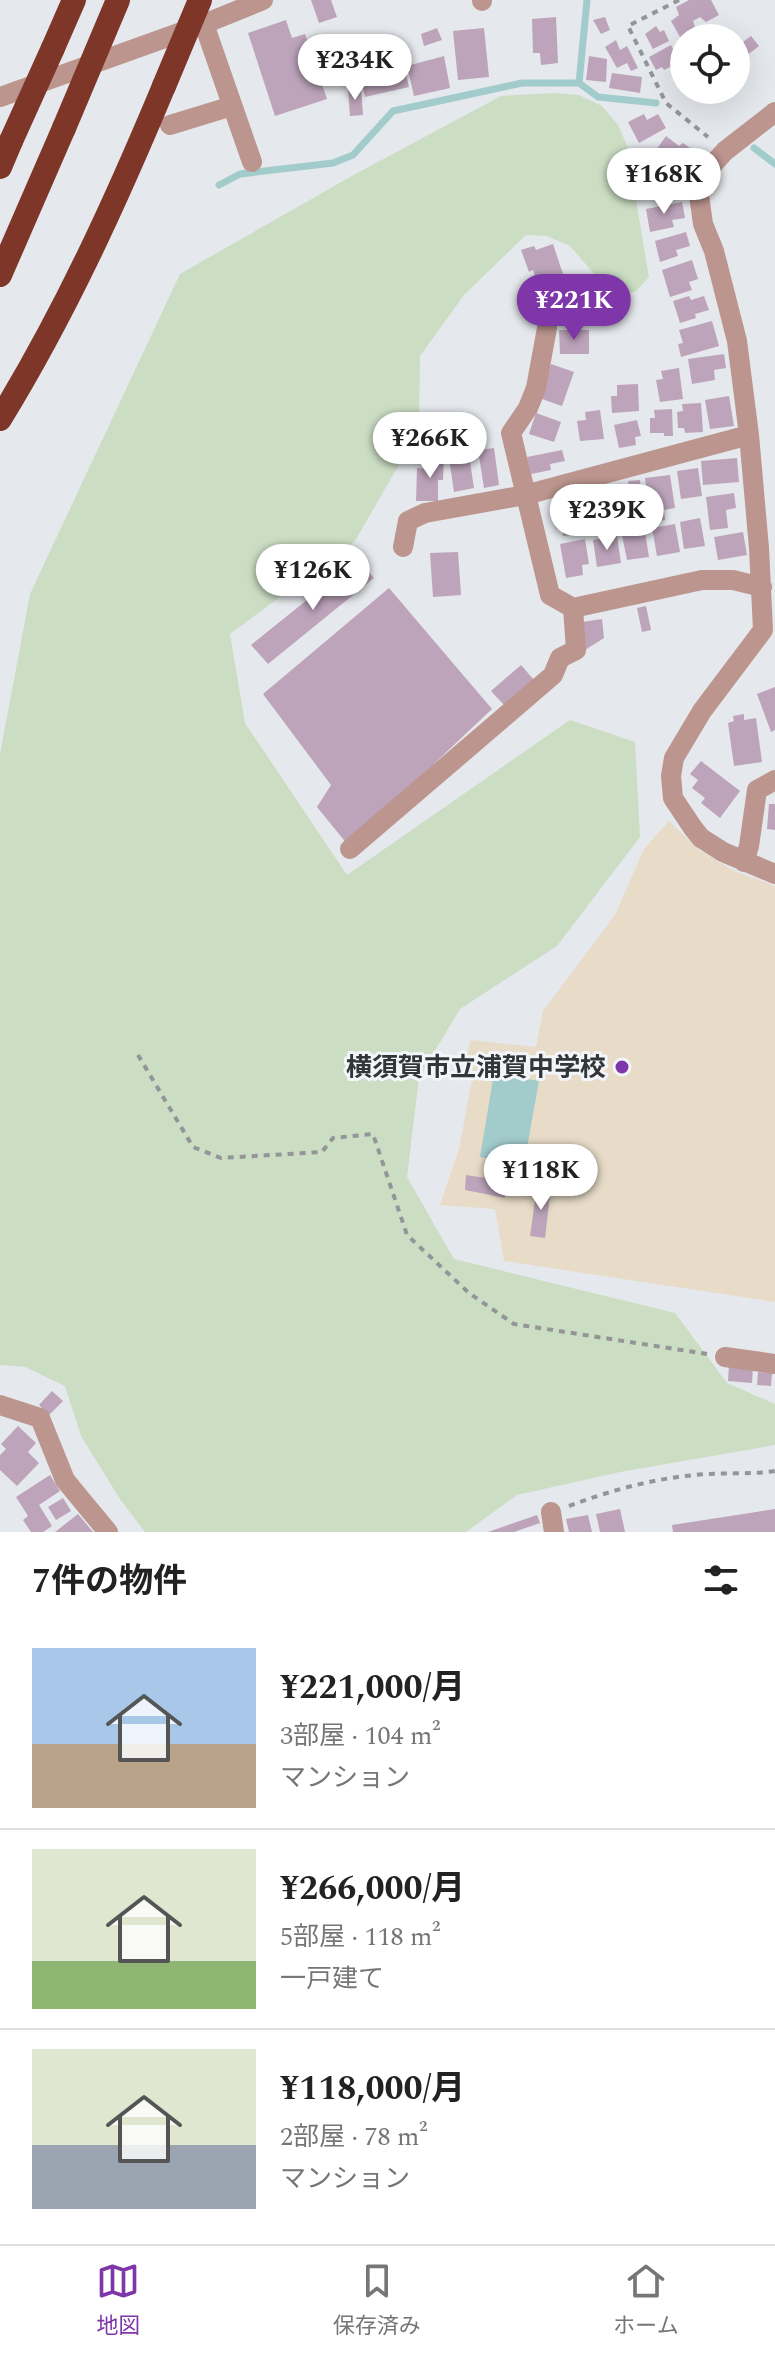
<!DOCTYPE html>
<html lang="ja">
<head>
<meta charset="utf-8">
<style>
  body { margin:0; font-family:Spectral,"Noto Sans JP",serif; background:#f6f6f6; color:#222; height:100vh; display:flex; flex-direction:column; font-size:30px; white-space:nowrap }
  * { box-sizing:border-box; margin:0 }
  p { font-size:26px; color:#767676 }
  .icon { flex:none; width:44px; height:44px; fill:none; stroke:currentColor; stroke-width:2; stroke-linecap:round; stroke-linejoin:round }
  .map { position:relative; height:1532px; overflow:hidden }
  .side { display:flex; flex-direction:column; background:#fff; flex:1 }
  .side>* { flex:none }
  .buttons { position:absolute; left:670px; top:24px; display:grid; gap:16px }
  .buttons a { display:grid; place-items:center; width:80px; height:80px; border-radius:50%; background:#fff; box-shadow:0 8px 32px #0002; font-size:40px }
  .price { position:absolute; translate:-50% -68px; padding:0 18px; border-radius:28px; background:#fff; color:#222; font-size:26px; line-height:52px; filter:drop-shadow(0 2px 4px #0008) }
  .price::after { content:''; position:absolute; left:50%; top:48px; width:24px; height:18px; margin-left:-12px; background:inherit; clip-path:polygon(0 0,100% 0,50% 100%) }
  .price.current { background:#7e36a8; color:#fff }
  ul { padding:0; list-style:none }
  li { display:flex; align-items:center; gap:24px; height:200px; padding:0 32px }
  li+li { border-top:2px solid #e0e0e0 }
  li span { display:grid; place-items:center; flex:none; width:224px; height:160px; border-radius:0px; color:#555 }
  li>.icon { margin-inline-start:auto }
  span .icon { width:96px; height:96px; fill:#fffc; stroke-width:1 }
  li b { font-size:34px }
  h2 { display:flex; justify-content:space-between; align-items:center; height:96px; padding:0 32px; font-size:34px }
  .menu { display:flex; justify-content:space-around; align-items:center; height:112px; border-top:2px solid #e0e0e0; background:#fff; font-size:22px; color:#767676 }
  .menu a { display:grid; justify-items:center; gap:4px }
  .menu .current { color:#7e36a8 }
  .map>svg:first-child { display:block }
</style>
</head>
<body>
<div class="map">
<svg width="775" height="1532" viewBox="0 0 775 1532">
  <rect width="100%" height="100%" fill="#e5e8ec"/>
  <path fill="#e8dcc8" d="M669 821 699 850 732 870 775 886V1302L504 1261 495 1209 440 1205 459 1149 472 1080 467 1054 471 1040 536 1047 543 1011 615 915 644 849Z"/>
  <path fill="#cbdec4" d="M555 93 579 95 602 106 618 125 627 146 649 277 636 291 615 298 570 246 547 236 526 235 464 295 420 356 419 430 355 541 230 634 245 723 347 875 570 720 635 742 640 837 557 946 460 1009 419 1077 407 1177 454 1259 675 1313 727 1383 775 1404V1445L620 1472 517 1495 466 1532H145L120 1499 81 1436 65 1386 25 1367 0 1365V754L30 594 180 274 359 172 501 96Z"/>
  <path fill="#a2cbcb" d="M494 1073 539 1081 524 1164 480 1157Z"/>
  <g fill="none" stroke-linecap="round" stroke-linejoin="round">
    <path stroke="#a2cbcb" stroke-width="7" d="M579 83 587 0
      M754 148 775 164
      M219 185 240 174 333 163 353 155 393 111 522 83H579L598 97 656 103"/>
  </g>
  <path fill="#bda4bb" d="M311 0H331L337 17 319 23Z
    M689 0H711L719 15 706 22 700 17 693 21 695 27 680 37 671 21 679 15 676 7Z
    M556 17 558 63 541 65 540 53H533L532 19Z
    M605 17 610 30 601 34 593 20Z
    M286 20 292 38 305 34 327 99 275 116 248 33Z
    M656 26 660 32 664 30 669 41 653 49 645 34Z
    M437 28 442 40 424 46 421 34Z
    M484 28 489 77 458 80 453 31Z
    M751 36 759 46 736 64V47Z
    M616 40 620 50 627 46 638 68 631 71 627 63 617 68 605 47Z
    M671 45 681 64 671 69 670 67 664 70 662 67 656 70 649 57Z
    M444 56 450 88 414 96 407 66Z
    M589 56 607 59 606 82 586 80Z
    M403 61 409 87 365 97 359 71 374 67 375 71 388 68V64Z
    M612 73 642 77 640 93 609 88Z
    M348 89H361L363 115 350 116Z
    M644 114 647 120 658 114 666 128 639 143 628 122Z
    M666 136 679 146 683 143 700 155 696 161 692 159 684 169 678 166 675 171 654 153Z
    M647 176H681V192H667V196H647Z
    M682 202 685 218 672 220 674 227 650 232 646 209Z
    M686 232 690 246 676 250 678 256 660 262 655 241Z
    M553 244 563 274 537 283 533 270 529 272 521 250 534 246 536 250Z
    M692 260 698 279 689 282 692 290 670 297 662 270Z
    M574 284 585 312 566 319 561 307 555 309 549 294Z
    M689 296 691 300 704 296 709 310 695 314 696 318 680 323 673 301Z
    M712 321 719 346 681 357 678 344 683 343 679 330Z
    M559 330H589V354H560Z
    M724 354 726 368 714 370 715 380 692 384 688 359Z
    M551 364 574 372 562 406 539 398Z
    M679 368 683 399 660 402 656 380 663 379 661 371Z
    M638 384 639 411 612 413 611 396H617V385Z
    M729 396 734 426 710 429 705 400Z
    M701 403 703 432 685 433 684 428H678L677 412 683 411 682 404Z
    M672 409 673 436H664V433H650V418H655L654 410Z
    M600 410 604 439 580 441 577 421 586 420 585 412Z
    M536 413 561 422 554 442 529 434Z
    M637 420 641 436 635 437 636 445 619 448 614 425Z
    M494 448 499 485 484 488 478 450Z
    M562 450 565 461 550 464 551 470 531 474 527 457Z
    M469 455 474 488 454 492 449 458Z
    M426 457H444L443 480H438V501H416L417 468 426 469Z
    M737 458 739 482 703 485 701 461Z
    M698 468 702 496 681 499 677 471Z
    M670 475 675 508 664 510 665 520 651 522 645 478Z
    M640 480 643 518 624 520 622 489 629 488 628 481Z
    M612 493 614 520 605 521V528L591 529 589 495Z
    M734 493 736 508 726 510 728 528 710 530 706 497Z
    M577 496 578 506 584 505 586 521 580 522 581 534 563 536 562 528 556 529 553 503 559 502V498Z
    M700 518 705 546 684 549 680 522Z
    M675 524 680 552 657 556 652 528Z
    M645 532 649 557 627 560 622 535Z
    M743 532 747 555 718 560 714 537Z
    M617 536 621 563 597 567 593 540Z
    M585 539 589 564 582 565 583 575 566 578 560 544Z
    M458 552 461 595 433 597 430 553Z
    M358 559 374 578 268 664 251 645Z
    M389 588 492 709 348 845 317 807 331 785 263 694Z
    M646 606 651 630 642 632 637 608Z
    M602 619 604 638 585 650 582 622Z
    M521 665 534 680 505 706 491 691Z
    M775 687V730L771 732 757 694Z
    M744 714V720L756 718 762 762 734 766 728 723 734 721 733 716Z
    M701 761 740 791 720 818 701 803 705 798 692 788 698 780 690 774Z
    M769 804H775V830L767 829Z
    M466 1175 507 1181 505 1198 465 1190Z
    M537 1186 551 1187 545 1238 530 1236Z
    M729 1365 753 1366 752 1383 728 1381Z
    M758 1372 772 1373 771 1386 757 1385Z
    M52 1391 63 1401 49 1415 39 1405Z
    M18 1426 36 1443 28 1452 39 1463 17 1486 0 1470V1455L6 1449 1 1444Z
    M50 1475 60 1491 39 1505 52 1526 43 1532H31L23 1520 28 1516 16 1497Z
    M63 1498 71 1511 56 1520 48 1507Z
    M620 1509 625 1532H600L596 1514Z
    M775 1509V1532H673L672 1525Z
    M78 1514 93 1532H55Z
    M537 1515 540 1523 514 1532H488Z
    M588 1515 592 1532H569L566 1519Z"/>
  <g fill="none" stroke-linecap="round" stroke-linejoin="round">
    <path stroke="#939598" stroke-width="4" stroke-dasharray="6 6" stroke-linecap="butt" d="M679 0 628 26 666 103 708 137
      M138 1055 193 1147 221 1158 322 1152 333 1138 373 1134 407 1235 469 1293 514 1324 707 1354
      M569 1506C609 1491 651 1479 695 1475 722 1472 748 1475 775 1471"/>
    <path stroke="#bb958e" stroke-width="20" d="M482 0V1
      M204 24 252 162
      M0 97 204 24 263 0
      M775 112 725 151 705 173 699 195 703 224 714 251 737 341 749 435 759 548 763 630 702 711 674 758 671 776 673 798 693 828 701 838 723 852 775 874
      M170 125 232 106
      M547 328 536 388 528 408 511 433 550 595 573 608 702 580H733L762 587
      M403 547 408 521 425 513 525 495 749 435
      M350 849 553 675 560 658 576 650 573 608
      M744 862 749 846 757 790 775 780
      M725 1357 775 1364
      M0 1405 40 1418 65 1480 108 1532
      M551 1512 554 1532"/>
    <path stroke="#7e3629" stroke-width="24" d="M53 48 74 0
      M0 167 11 141
      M0 275 64 128
      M0 419C65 313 116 201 164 86"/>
    <path stroke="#7e3629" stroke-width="24" d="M164 86 200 0
      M64 128 118 0
      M11 141 53 48"/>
  </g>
  <circle fill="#7e36a8" stroke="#f2f5f9" stroke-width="3" cx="622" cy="1067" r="8"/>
  <g text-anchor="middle" stroke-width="6" stroke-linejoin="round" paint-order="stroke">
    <g font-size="26" font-weight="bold" fill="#343536" stroke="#f2f5f9" text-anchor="end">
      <text x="606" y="1076">横須賀市立浦賀中学校</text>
    </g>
  </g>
</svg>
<div class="buttons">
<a><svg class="icon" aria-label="locate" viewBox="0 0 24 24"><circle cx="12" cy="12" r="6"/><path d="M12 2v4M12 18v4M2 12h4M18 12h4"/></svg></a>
</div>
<b class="price" style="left:355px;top:102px">¥234K</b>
<b class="price" style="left:664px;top:216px">¥168K</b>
<b class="price current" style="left:574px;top:342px">¥221K</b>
<b class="price" style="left:430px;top:480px">¥266K</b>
<b class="price" style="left:607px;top:552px">¥239K</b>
<b class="price" style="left:313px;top:612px">¥126K</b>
<b class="price" style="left:541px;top:1212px">¥118K</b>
</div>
<section class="side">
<h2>7件の物件<svg class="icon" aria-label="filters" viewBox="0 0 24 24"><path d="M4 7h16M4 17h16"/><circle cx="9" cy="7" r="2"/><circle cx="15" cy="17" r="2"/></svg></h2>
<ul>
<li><span style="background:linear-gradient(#a9c7e8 60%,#b9a48a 0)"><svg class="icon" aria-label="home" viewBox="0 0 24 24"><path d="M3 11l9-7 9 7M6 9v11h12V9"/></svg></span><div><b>¥221,000/月</b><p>3部屋 · 104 m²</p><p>マンション</p></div></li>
<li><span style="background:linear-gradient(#dfe7d0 70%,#8fb573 0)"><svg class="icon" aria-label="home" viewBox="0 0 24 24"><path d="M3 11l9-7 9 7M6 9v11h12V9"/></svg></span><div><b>¥266,000/月</b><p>5部屋 · 118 m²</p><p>一戸建て</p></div></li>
<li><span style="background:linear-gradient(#dfe7d0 60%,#9aa5b1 0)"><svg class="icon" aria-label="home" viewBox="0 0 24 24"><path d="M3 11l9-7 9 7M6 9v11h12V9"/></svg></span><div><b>¥118,000/月</b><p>2部屋 · 78 m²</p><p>マンション</p></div></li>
</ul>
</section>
<nav class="menu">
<a class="current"><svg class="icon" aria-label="map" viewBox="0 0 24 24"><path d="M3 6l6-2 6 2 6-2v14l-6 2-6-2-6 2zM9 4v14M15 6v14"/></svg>地図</a>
<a><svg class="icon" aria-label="saved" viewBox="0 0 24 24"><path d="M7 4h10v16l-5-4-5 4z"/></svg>保存済み</a>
<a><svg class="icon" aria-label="home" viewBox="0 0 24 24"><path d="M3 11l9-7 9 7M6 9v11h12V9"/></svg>ホーム</a>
</nav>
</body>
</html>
